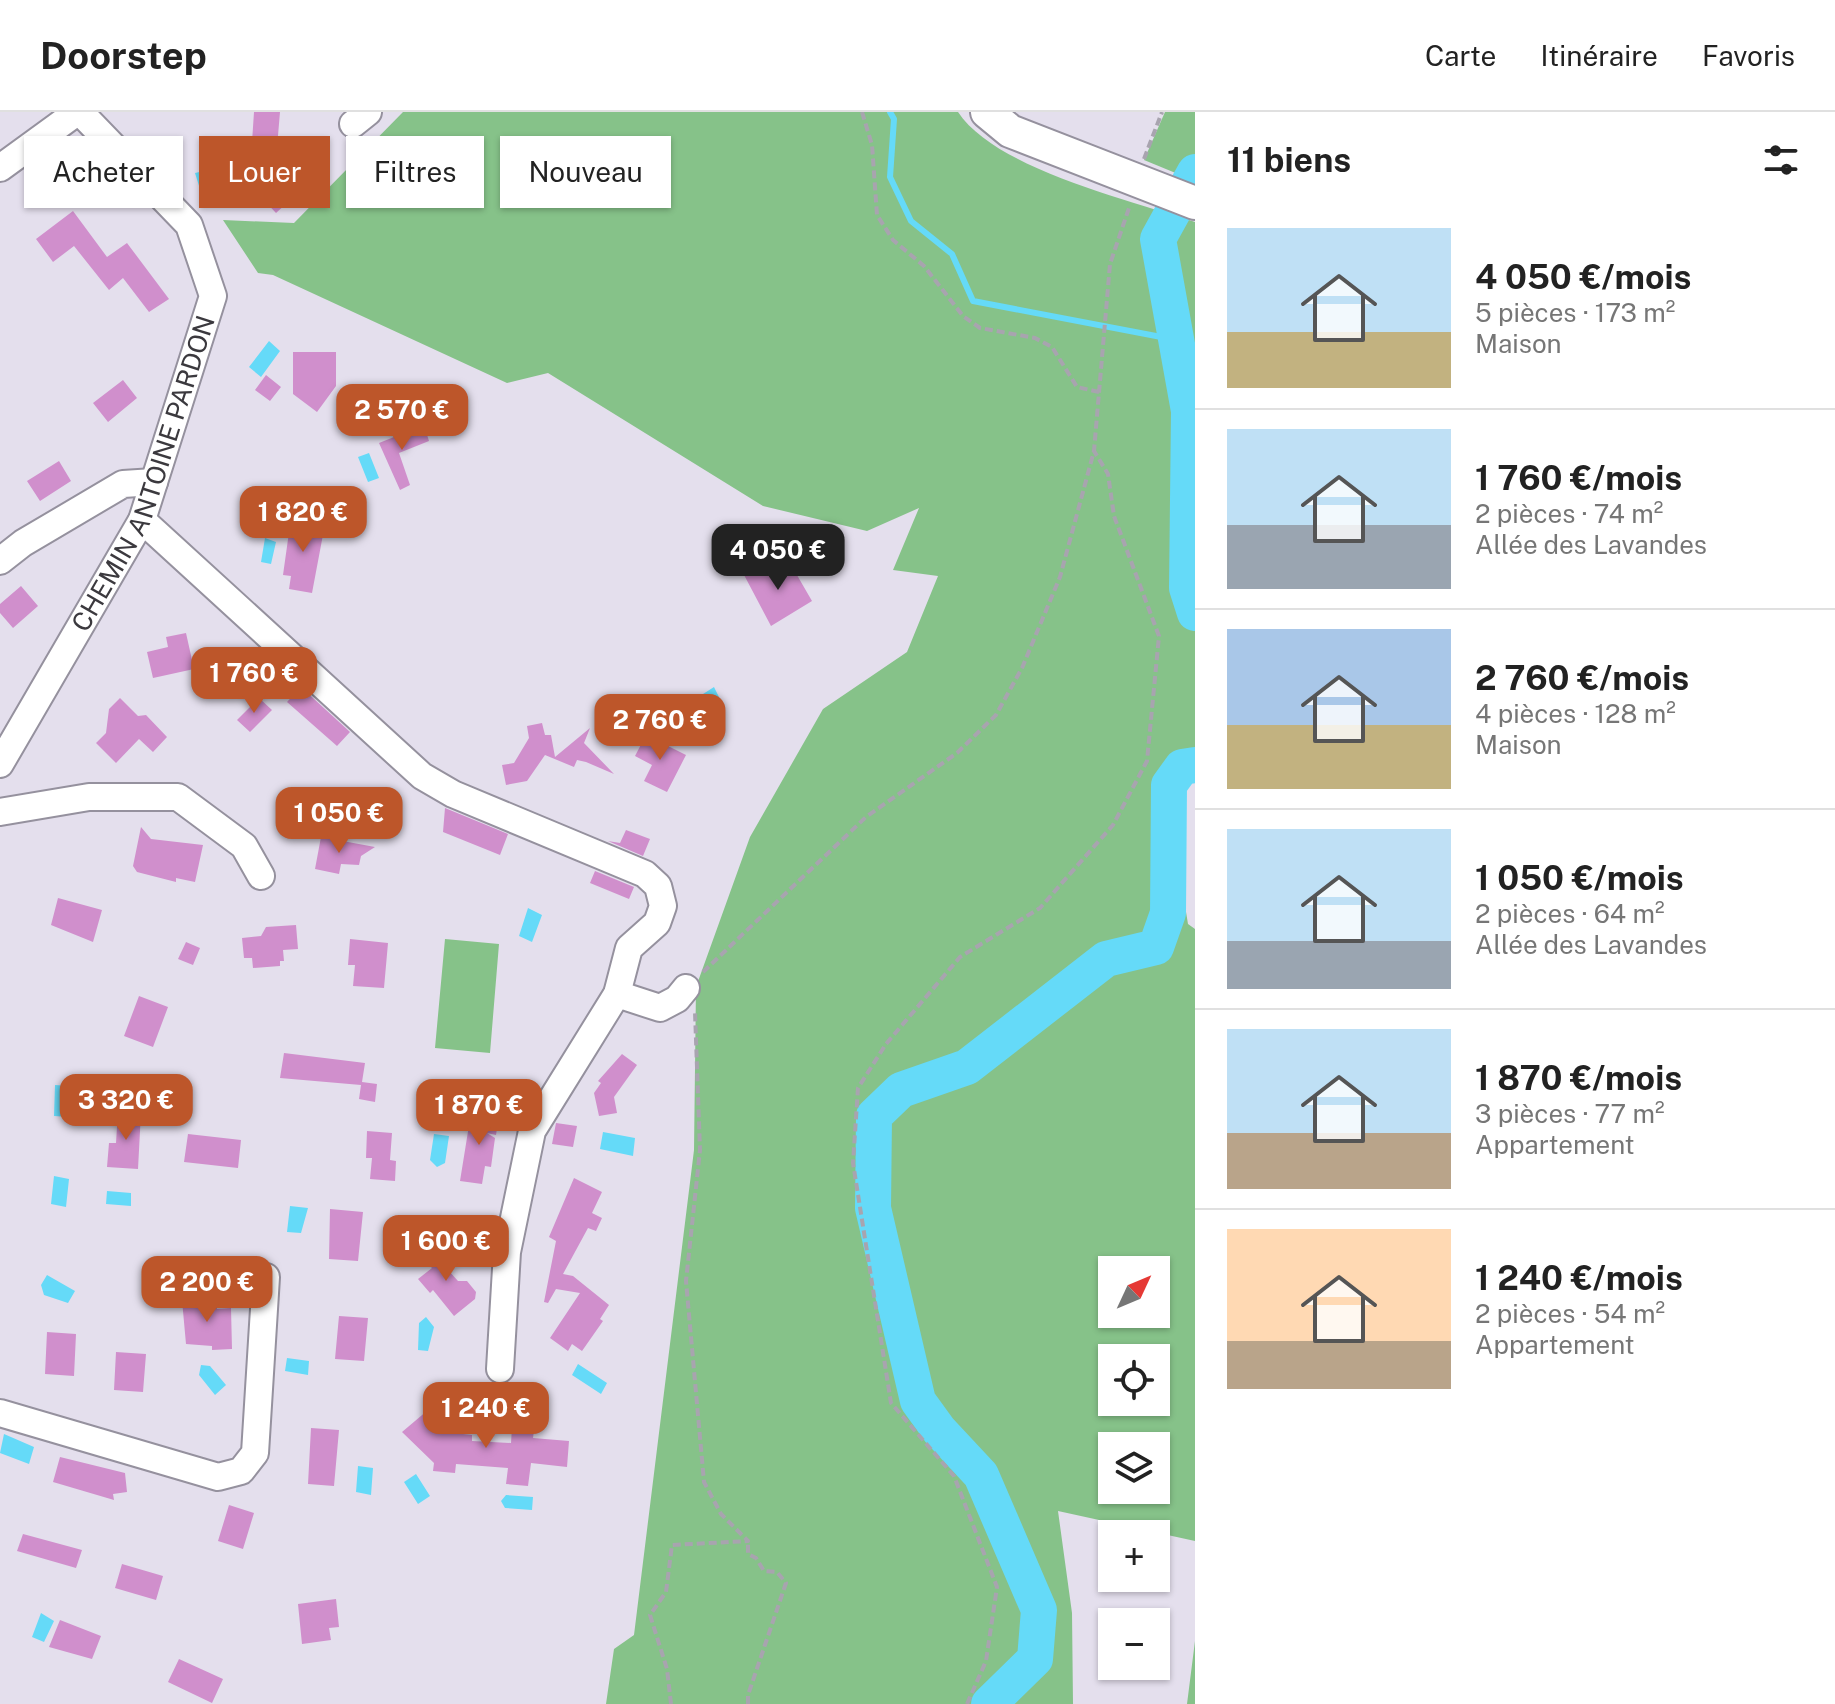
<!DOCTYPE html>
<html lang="fr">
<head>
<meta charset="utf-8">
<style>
  body { margin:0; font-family:"Public Sans",sans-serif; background:#f6f6f6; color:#222; height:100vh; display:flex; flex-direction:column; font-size:30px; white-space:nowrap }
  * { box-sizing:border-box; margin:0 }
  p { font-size:26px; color:#767676 }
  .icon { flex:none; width:44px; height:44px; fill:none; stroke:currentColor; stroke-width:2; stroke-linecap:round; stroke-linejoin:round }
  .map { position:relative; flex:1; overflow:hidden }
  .drawer { display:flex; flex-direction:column; background:#fff; width:640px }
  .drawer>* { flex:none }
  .top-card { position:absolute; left:24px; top:24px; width:760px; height:72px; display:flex; gap:16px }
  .needle { width:52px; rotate:46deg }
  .buttons { position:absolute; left:1098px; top:1144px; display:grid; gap:16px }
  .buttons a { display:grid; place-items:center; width:72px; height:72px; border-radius:0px; background:#fff; box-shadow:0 2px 6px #0004; font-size:40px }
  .price { position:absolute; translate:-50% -68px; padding:0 18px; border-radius:16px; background:#bd562a; color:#fff; font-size:26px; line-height:52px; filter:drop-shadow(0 2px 4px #0008) }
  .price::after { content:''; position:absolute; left:50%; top:48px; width:24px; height:18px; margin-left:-12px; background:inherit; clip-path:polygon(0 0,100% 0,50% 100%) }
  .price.selected { background:#222; color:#fff }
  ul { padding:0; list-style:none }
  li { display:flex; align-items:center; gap:24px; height:200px; padding:0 32px }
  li+li { border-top:2px solid #e0e0e0 }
  li span { display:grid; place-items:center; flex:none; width:224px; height:160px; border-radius:0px; color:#555 }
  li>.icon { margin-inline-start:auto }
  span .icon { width:96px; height:96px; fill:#fffc; stroke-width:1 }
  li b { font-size:34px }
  h2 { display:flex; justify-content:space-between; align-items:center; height:96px; padding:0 32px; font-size:34px }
  .pill { padding:0 28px; border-radius:0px; background:#fff; box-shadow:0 2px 6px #0004; font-size:28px; line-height:72px }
  .pill.selected { background:#bd562a; color:#fff }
  header { display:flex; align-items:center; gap:48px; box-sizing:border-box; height:112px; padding:0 40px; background:#fff; border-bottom:2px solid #e0e0e0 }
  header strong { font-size:38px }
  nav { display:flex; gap:44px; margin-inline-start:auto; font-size:28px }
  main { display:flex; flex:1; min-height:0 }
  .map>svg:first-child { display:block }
</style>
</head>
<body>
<header>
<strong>Doorstep</strong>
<nav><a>Carte</a><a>Itinéraire</a><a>Favoris</a></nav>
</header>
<main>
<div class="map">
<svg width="1195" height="1592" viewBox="0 0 1195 1592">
  <rect width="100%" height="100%" fill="#e4dfed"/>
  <path fill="#86c289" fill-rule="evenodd" d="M403 0H958C996 57 1129 88 1195 110V651L1166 678 1188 812 1195 817V1429L1058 1399 1072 1501 1073 1592H606L614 1537 634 1523 694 1038 696 875 750 725 823 597 907 540 938 464 893 458 919 396 867 419 763 394 548 261 507 271 273 163 258 161 223 108 294 111ZM1112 1158H1156V1202H1112ZM1112 1246H1156V1290H1112ZM1112 1334H1156V1378H1112Z
    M1165 0H1195V69L1144 48Z
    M445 827 499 832 490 941 435 936Z
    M1195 1529V1592H1187Z"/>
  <path fill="#65daf8" d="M221 55 224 70 200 77 195 61Z
    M84 65 109 67V80L84 78Z
    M269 229 280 239 261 265 249 255Z
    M369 341 379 366 368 370 358 345Z
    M265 426 276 430 271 452 261 450Z
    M714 575 721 589 700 601 692 589Z
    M528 796 542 803 532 830 519 824Z
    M55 973 70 974 69 1005 54 1004Z
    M603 1020 635 1026 633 1044 600 1037Z
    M434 1022 449 1024 445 1051 437 1055 430 1048Z
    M54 1064 69 1067 66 1095 51 1092Z
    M107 1079 131 1081V1094L106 1092Z
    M290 1094 308 1096 301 1121 287 1120Z
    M47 1163 75 1179 68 1191 44 1183 41 1173Z
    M426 1205 434 1215 428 1239 418 1238 419 1211Z
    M287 1246 309 1249 308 1263 285 1259Z
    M578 1252 607 1271 601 1282 572 1263Z
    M201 1253 210 1254 226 1273 215 1283 199 1263Z
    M4 1322 34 1335 29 1352 0 1341Z
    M358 1354 373 1356 371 1383 356 1380Z
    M416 1362 430 1384 418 1392 404 1370Z
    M506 1383 533 1385 532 1398 505 1396 501 1389Z
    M41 1501 54 1509 44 1530 32 1525Z"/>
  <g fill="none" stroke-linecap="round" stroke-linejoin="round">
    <path stroke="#65daf8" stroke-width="6" d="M890 0 894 7 890 65 911 109 952 142 973 189 1177 228"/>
    <path stroke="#65daf8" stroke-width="36" d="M1195 60 1158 127 1189 299 1187 476 1195 501
      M989 1592 1035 1547 1039 1498 981 1363 939 1318 918 1289 873 1096 874 1004 901 978 967 955 1106 847 1156 835 1168 801 1169 673 1182 655 1195 653"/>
  </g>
  <path fill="#d08fcc" d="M254 0H280L276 47 251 45Z
    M297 51 312 68 276 101 260 84Z
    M73 99 107 145 127 131 169 187 149 200 123 166 109 178 74 134 53 150 36 127Z
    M293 240H336V274L317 300 293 282Z
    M266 263 281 275 270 289 255 278Z
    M123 268 137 286 108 310 93 291Z
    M424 313 429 329 399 341 410 373 400 378 379 331Z
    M59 349 71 369 40 389 27 369Z
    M291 406 325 412 312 481 289 477 291 464 283 463Z
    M790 451 812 489 771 514 743 461 758 452 765 463Z
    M21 474 38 494 13 516 0 501V492Z
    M186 521 194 557 153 566 147 540 168 535 166 525Z
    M301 575 350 620 337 634 287 590Z
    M120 586 138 604 146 603 167 625 153 640 139 627 116 651 96 631 106 621 109 597Z
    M259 586 272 598 250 620 237 608Z
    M542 611 545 623H551L555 645 590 616 584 631 614 662 586 650 577 648 574 655 545 643 527 669 506 673 502 653 514 651 529 626 527 614Z
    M646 623 686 643 667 680 644 669 652 653 635 644Z
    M445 696 508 722 500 743 443 720Z
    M141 715 151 727 203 733 195 770 176 766V770L137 760 133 754Z
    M626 718 650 727 643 744 608 729 620 731Z
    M321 725 375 735 361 744 359 753 341 752 339 762 315 757Z
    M595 759 634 775 629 787 590 771Z
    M58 786 102 798 93 830 51 813Z
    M296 813 298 837 283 838 284 849H280V854L253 856 252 846H244L242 826 261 824 266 815Z
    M350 827 388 831 384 876 353 874 355 853H348Z
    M186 830 200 836 193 853 178 847Z
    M139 884 168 895 153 935 124 924Z
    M284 941 365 951 362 970 377 972 375 990 359 987 361 973 280 966Z
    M622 942 637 953 614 985 617 1001 599 1004 594 981 601 971 598 969Z
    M118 999 141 1000 138 1057 107 1055 109 1031H116Z
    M471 1001 499 1004 496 1023 487 1021 495 1026 491 1055 485 1054 482 1072 460 1069Z
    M556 1011 577 1014 573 1035 552 1032Z
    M367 1019 392 1021 390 1048 396 1049 395 1069 370 1067 372 1046H366Z
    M188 1022 241 1028 238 1056 184 1050Z
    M574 1066 602 1080 592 1101 602 1106 596 1119 588 1116 563 1162 573 1164 609 1193 600 1207 603 1209 582 1239 572 1232 568 1239 550 1226 580 1181 556 1177 548 1191 544 1190 556 1129 549 1125Z
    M330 1097 363 1100 358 1149 329 1147Z
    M416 1140 451 1141 449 1159 458 1169H467L476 1180 475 1187 454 1204 433 1178 430 1181 418 1167 432 1156Z
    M217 1186V1197L231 1196 232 1237 212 1238V1234L186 1232 182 1188Z
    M339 1204 368 1206 364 1249 335 1247Z
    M47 1220 76 1222 74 1264 45 1262Z
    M116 1240 146 1242 143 1280 114 1278Z
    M428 1298 445 1320 472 1323V1329L511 1331 512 1315 534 1318 533 1326 569 1329 567 1355 531 1351 528 1374 506 1372 508 1356 456 1352 455 1361 433 1359 434 1351 402 1320Z
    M311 1316 339 1318 334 1374 308 1372Z
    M60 1345 125 1361 127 1380 113 1382 114 1388 53 1370Z
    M229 1393 254 1401 243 1437 218 1429Z
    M23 1422 82 1438 76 1456 17 1439Z
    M122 1452 163 1464 156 1488 115 1476Z
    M336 1487 339 1515 329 1516 331 1528 302 1532 298 1492Z
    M60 1508 101 1524 92 1547 49 1535Z
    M179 1547 223 1567 212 1591 168 1570Z"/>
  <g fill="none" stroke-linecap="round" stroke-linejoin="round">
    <defs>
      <g id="minor">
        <path d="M353 12 368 0"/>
        <path d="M0 56 77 0"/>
        <path d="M142 408 422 664 453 682 645 762 658 774 663 794 657 811 629 836 617 882 532 1019 507 1140 500 1257"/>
        <path d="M0 449 23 431 123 372 154 370"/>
        <path id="s1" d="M0 652 142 408 213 184 189 113 80 0"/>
        <path d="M0 700 89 685H178L244 734 261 764"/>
        <path d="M617 882 660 896 677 887 686 876"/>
        <path d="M0 1301 218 1365 241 1359 255 1341 266 1165"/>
      </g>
      <path id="major" d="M987 0 1010 19 1195 91"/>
    </defs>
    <use href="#minor" stroke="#95919e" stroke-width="30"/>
    <use href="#major" stroke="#95919e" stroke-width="36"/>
    <path stroke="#a8a4af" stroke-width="4" stroke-dasharray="8 4" stroke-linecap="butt" d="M862 0 872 33 877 103 893 128 924 154 963 204 980 216 1035 226 1052 235 1077 275 1099 280
      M1144 47 1162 0
      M703 860 866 705 957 641 996 603 1022 556 1060 465 1094 339 1110 152 1130 93
      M671 1592 667 1557 650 1503 666 1480 672 1433 748 1429 721 1402 704 1370 686 1169 700 1038 695 900
      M748 1592V1583L786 1471 777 1460 764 1459 756 1446 748 1442V1429
      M967 1592 986 1549 997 1475 954 1364 891 1291 853 1051 858 976 886 932 960 845 1040 796 1113 713 1147 649 1159 524 1114 404 1108 362 1094 339"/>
    <use href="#minor" stroke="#fff" stroke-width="26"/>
    <use href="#major" stroke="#fff" stroke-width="32"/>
  </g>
  <g text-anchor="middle" stroke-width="6" stroke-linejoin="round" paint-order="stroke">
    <g font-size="26" fill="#3b393e" stroke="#fff">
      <text dy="9" stroke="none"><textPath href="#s1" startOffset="326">CHEMIN ANTOINE PARDON</textPath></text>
    </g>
  </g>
</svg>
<div class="buttons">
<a><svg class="needle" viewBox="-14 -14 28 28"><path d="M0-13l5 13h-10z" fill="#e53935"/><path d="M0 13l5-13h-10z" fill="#767676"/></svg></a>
<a><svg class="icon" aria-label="locate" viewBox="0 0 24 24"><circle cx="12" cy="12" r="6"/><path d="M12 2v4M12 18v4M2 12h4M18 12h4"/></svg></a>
<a><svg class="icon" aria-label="layers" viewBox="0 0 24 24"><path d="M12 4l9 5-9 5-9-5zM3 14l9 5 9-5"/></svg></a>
<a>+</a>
<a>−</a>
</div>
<b class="price" style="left:402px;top:340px">2 570 €</b>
<b class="price" style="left:303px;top:442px">1 820 €</b>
<b class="price selected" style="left:778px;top:480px">4 050 €</b>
<b class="price" style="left:254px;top:603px">1 760 €</b>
<b class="price" style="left:660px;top:650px">2 760 €</b>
<b class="price" style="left:339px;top:743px">1 050 €</b>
<b class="price" style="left:126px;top:1030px">3 320 €</b>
<b class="price" style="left:479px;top:1035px">1 870 €</b>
<b class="price" style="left:446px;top:1171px">1 600 €</b>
<b class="price" style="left:207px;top:1212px">2 200 €</b>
<b class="price" style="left:486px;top:1338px">1 240 €</b>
<div class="top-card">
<a class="pill">Acheter</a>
<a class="pill selected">Louer</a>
<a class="pill">Filtres</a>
<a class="pill">Nouveau</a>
</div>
</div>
<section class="drawer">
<h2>11 biens<svg class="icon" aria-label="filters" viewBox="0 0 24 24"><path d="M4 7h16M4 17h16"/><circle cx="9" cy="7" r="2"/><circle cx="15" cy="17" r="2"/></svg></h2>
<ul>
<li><span style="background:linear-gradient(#bfe0f5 65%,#c2b280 0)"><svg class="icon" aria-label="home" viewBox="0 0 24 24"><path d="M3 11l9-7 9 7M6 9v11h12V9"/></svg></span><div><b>4 050 €/mois</b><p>5 pièces · 173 m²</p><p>Maison</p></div></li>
<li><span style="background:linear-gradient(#bfe0f5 60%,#9aa5b1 0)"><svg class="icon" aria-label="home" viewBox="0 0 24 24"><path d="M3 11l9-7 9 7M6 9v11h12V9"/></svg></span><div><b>1 760 €/mois</b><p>2 pièces · 74 m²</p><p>Allée des Lavandes</p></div></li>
<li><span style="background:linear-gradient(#a9c7e8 60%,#c2b280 0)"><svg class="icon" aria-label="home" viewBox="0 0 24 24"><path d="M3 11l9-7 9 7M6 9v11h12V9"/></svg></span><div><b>2 760 €/mois</b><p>4 pièces · 128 m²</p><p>Maison</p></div></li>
<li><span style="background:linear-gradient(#bfe0f5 70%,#9aa5b1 0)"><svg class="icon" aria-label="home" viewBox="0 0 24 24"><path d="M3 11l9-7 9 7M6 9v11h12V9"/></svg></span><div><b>1 050 €/mois</b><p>2 pièces · 64 m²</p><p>Allée des Lavandes</p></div></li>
<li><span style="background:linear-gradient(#bfe0f5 65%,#b9a48a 0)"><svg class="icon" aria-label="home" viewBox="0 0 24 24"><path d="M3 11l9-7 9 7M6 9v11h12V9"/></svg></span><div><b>1 870 €/mois</b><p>3 pièces · 77 m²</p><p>Appartement</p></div></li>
<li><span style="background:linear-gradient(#ffd9b3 70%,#b9a48a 0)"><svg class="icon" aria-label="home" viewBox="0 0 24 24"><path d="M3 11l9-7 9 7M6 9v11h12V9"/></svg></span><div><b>1 240 €/mois</b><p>2 pièces · 54 m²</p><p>Appartement</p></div></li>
</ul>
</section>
</main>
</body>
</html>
